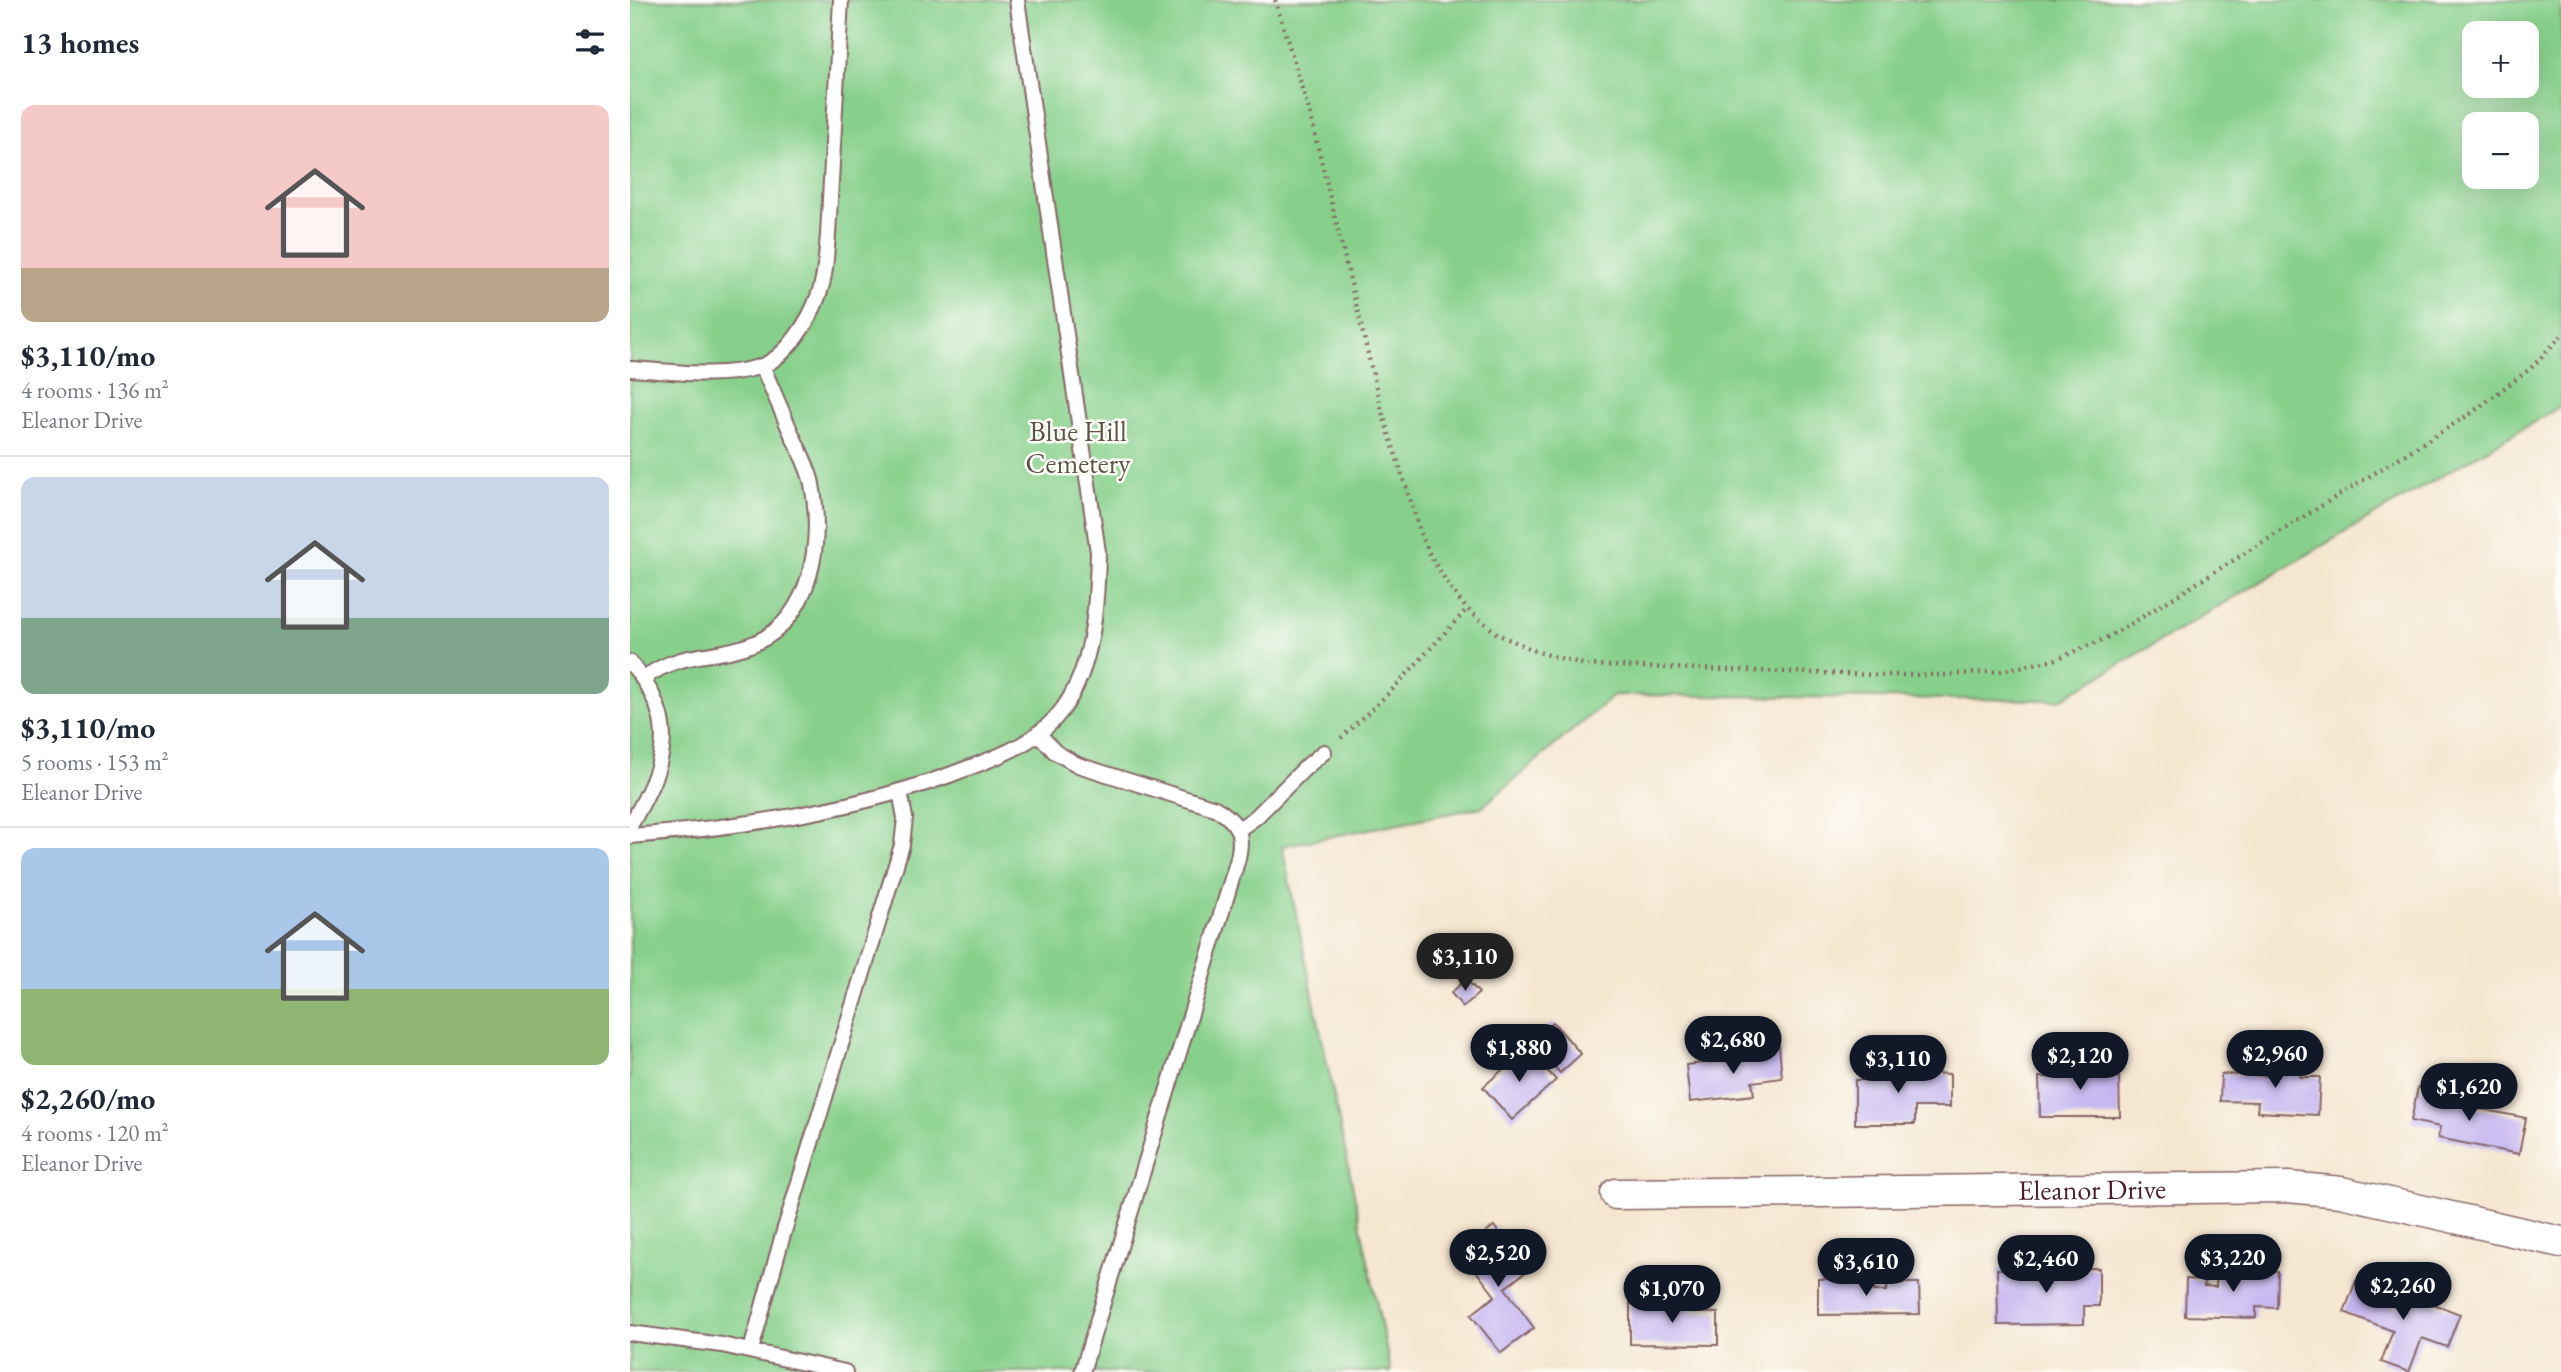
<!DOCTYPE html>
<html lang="en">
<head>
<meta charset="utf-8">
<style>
  body { margin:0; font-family:"EB Garamond",serif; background:#f2f2f3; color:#1f2937; height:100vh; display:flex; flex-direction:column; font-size:26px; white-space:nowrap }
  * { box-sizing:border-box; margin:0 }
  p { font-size:23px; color:#747a83 }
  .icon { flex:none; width:38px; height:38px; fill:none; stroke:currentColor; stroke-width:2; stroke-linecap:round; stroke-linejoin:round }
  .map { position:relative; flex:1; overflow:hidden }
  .side { display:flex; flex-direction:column; background:#fff; width:630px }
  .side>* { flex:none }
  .buttons { position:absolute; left:1832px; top:21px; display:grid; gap:14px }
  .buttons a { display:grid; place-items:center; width:77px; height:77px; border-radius:14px; background:#fff; box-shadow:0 7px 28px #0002; font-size:35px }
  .price { position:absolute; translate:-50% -60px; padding:0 16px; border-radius:24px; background:#111827; color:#fff; font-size:23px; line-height:46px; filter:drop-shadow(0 2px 4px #0008) }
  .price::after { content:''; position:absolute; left:50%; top:42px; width:21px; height:16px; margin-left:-10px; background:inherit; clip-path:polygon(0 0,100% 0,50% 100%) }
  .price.active { background:#222; color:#fff }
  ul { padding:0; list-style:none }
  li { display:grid; align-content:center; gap:14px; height:371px; padding:0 21px }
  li+li { border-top:2px solid #e0e1e3 }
  li span { display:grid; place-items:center; height:217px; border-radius:14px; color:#555 }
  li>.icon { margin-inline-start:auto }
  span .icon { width:126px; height:126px; fill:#fffc; stroke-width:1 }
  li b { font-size:30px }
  h2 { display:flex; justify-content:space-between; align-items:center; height:84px; padding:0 21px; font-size:30px }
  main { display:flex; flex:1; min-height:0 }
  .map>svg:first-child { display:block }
</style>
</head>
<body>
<main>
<section class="side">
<h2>13 homes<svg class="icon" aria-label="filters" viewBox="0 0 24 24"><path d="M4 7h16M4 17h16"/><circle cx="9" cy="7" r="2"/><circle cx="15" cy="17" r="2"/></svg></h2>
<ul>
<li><span style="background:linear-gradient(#f6c9c9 75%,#b9a48a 0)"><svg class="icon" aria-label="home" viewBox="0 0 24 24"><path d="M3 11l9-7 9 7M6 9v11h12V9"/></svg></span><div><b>$3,110/mo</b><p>4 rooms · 136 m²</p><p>Eleanor Drive</p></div></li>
<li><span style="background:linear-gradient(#c9d6e8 65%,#7fa58c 0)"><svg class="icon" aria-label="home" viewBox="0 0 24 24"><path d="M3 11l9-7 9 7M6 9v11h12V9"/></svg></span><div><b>$3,110/mo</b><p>5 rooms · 153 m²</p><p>Eleanor Drive</p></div></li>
<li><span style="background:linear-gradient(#a9c7e8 65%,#8fb573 0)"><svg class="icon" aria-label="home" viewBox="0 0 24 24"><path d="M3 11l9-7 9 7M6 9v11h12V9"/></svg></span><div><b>$2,260/mo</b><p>4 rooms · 120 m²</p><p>Eleanor Drive</p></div></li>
</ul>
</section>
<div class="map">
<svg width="1931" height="1372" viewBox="0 0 1931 1372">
  <rect width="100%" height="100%" fill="#fdfcf7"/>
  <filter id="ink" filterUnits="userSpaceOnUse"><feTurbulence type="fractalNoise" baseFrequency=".0143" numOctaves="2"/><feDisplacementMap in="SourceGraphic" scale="14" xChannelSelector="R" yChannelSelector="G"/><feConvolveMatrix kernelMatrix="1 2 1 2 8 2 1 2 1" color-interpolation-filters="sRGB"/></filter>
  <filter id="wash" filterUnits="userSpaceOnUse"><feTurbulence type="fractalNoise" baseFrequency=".00686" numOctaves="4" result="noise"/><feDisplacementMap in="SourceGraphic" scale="28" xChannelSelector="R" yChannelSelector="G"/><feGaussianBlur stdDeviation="1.57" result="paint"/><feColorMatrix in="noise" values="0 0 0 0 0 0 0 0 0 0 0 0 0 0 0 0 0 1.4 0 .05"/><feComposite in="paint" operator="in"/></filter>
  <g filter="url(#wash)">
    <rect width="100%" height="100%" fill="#f5e6d0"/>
    <path fill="#87d08b" stroke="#68785b" stroke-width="2" fill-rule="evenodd" d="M0 0H1931V406L1429 700 984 695 852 807 652 846 761 1372H0ZM1844 33H1897V86H1844ZM1844 124H1897V177H1844Z"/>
    <g id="blocks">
      <path fill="#c4b5f0" d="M836 979 849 993 833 1007 821 993Z
        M923 1022 951 1054 930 1073 902 1042Z
        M1149 1046 1152 1078 1122 1082 1124 1095 1060 1102 1056 1065 1125 1057 1124 1049Z
        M897 1048 926 1080 882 1120 853 1087Z
        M1466 1054 1467 1077H1489L1490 1117H1410L1409 1077H1440V1055Z
        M1249 1058H1275V1080H1298V1073L1320 1074V1107H1285V1124H1225V1080H1250Z
        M1644 1058 1671 1060 1670 1077H1690L1688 1115 1627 1112 1628 1102 1590 1101 1591 1074 1643 1076Z
        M1788 1087 1807 1091 1805 1100 1896 1118 1889 1154 1808 1138 1810 1127 1781 1121Z
        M864 1226 898 1270 875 1288 904 1328 871 1353 841 1315 865 1296 831 1251Z
        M1469 1268V1306H1454V1324L1368 1325 1367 1269Z
        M1587 1269 1648 1271 1647 1308 1626 1307V1318L1555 1316 1556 1279 1575 1280 1574 1286 1586 1287Z
        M1244 1278V1291H1257V1283H1289L1290 1314 1188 1315V1279Z
        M1726 1281 1759 1293 1755 1303 1769 1308 1775 1293 1830 1314 1817 1347 1792 1338 1779 1372 1751 1362 1763 1331 1714 1312Z
        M1000 1303 1060 1304V1312L1088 1313V1345L1000 1344Z"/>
    </g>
  </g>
  <g filter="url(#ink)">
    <use href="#blocks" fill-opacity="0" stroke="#866565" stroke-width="2"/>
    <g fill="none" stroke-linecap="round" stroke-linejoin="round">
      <defs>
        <path id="service" d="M0 369C41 371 89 379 129 367 157 358 180 320 189 294 196 275 196 255 198 235L211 0
          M0 662C51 723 36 763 0 826
          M14 678C54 649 85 660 125 643 183 618 193 539 182 484 179 469 171 454 164 439 153 415 143 390 132 366
          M408 733 425 752 448 765 585 808C610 823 614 835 607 862L452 1372
          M609 829 626 817 676 767 694 752
          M0 836C114 827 231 810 338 768 373 755 409 741 432 710 464 667 467 604 468 552L387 0
          M0 1333 92 1345 215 1372
          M121 1350 152 1238 272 845 275 818 270 791"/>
        <g id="minor">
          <path id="s1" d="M986 1194 1658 1187 1711 1192 1931 1242"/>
        </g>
      </defs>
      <use href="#service" stroke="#866565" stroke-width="18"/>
      <use href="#minor" stroke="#866565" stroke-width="33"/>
      <path stroke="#866565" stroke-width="4.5" stroke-dasharray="2 5" stroke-linecap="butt" d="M645 0 679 110 752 412 791 534 801 557 824 593 837 609 869 635 908 652 956 665 1245 675H1316L1370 671 1424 660 1474 639 1499 625 1840 414 1901 368 1931 336
        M711 738 763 689 837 609"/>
      <use href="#service" stroke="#fff" stroke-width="14"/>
      <use href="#minor" stroke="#fff" stroke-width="30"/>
    </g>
  </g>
  <g text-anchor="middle" stroke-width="5" stroke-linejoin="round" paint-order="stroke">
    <g font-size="28" fill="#5c5448" stroke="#fdfcf7">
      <text x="448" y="441">Blue Hill<tspan x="448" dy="32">Cemetery</tspan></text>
    </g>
    <g font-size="28" fill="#4a1f2b" stroke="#fdfcf7">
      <text dy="10" stroke="none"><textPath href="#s1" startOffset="476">Eleanor Drive</textPath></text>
    </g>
  </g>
</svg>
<div class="buttons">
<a>+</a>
<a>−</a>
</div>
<b class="price active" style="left:835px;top:993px">$3,110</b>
<b class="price" style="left:1103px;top:1076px">$2,680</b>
<b class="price" style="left:889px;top:1084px">$1,880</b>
<b class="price" style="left:1645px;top:1090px">$2,960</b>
<b class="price" style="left:1450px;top:1092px">$2,120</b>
<b class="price" style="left:1268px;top:1095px">$3,110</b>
<b class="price" style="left:1839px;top:1123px">$1,620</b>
<b class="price" style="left:868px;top:1289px">$2,520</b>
<b class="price" style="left:1603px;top:1294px">$3,220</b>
<b class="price" style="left:1416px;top:1295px">$2,460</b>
<b class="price" style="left:1236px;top:1298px">$3,610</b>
<b class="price" style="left:1773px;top:1322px">$2,260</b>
<b class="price" style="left:1042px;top:1325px">$1,070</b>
</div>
</main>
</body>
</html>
